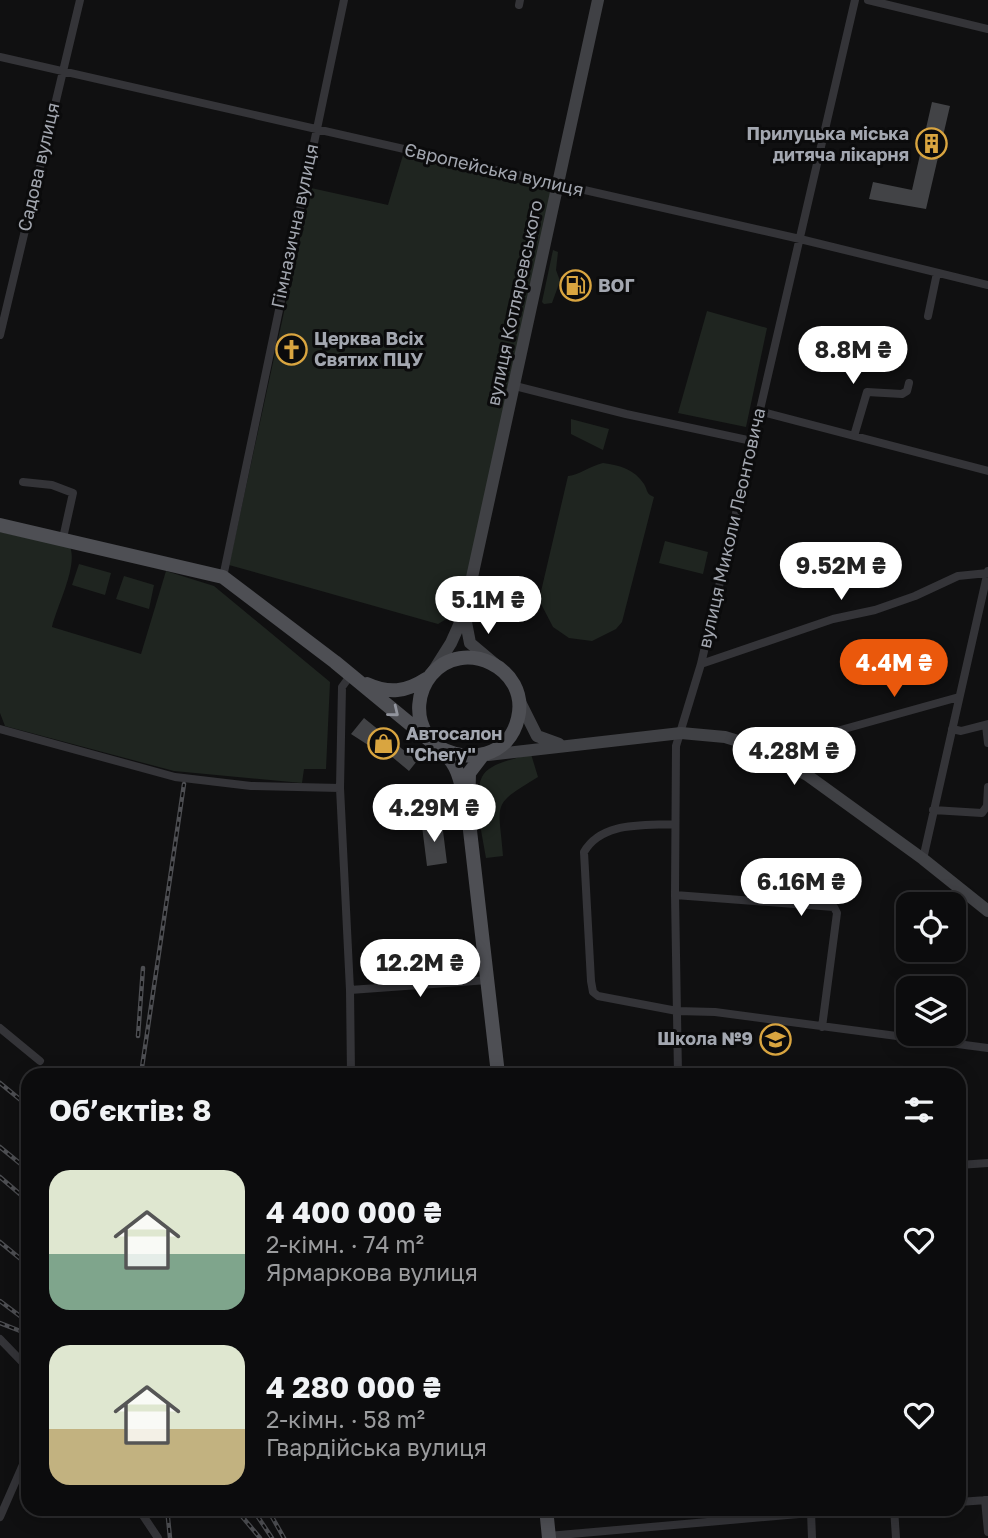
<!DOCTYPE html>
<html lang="uk">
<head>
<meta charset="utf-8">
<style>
  body { margin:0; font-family:"Golos Text",sans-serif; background:#1a1a1b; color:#f1f3f6; height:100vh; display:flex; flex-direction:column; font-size:26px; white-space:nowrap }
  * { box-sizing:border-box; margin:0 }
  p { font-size:23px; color:#9a9b9d }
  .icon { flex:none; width:38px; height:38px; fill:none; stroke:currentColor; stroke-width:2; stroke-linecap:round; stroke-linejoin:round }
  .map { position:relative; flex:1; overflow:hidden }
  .details { position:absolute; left:21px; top:1068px; width:945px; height:448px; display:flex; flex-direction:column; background:#0c0c0d; border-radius:21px; box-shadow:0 4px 18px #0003,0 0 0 2px #2c2c2e }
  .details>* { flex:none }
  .buttons { position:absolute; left:896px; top:892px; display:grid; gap:14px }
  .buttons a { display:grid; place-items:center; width:70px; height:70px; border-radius:14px; background:#0c0c0d; box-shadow:0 4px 18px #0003,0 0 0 2px #2c2c2e; font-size:35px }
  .price { position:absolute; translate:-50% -60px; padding:0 16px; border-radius:24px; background:#fff; color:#222; font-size:23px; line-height:46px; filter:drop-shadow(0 2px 4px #0008) }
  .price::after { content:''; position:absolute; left:50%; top:42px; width:21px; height:16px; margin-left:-10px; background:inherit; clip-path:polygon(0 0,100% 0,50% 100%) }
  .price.selected { background:#ea580c; color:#fff }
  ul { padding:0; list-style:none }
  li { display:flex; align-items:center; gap:21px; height:175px; padding:0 28px }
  li span { display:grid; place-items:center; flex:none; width:196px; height:140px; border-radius:21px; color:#555 }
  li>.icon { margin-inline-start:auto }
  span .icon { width:84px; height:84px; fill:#fffc; stroke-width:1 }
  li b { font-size:30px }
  h2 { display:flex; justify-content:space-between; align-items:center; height:84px; padding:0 28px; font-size:30px }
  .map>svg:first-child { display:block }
</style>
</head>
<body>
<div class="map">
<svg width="988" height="1538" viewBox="0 0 988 1538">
  <rect width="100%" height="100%" fill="#101011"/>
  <path fill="#1f2520" d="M403 155 551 191 460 611 438 624 229 565 311 188 388 205Z
    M553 250 558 252 556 270 560 281 552 303 544 304 542 302Z
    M707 311 767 328 746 427 678 413Z
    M571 419 609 429 603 450 571 434Z
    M603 463C620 465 635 470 644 484 648 491 646 494 654 497L622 622 616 629 592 641 569 638 553 627 539 600 568 476C577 476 592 465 603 463Z
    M0 532 70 547C78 566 57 606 52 627L141 654 166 571 214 586 330 682 326 769H304L302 783 174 771 5 726 0 713Z
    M665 541 708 552 703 574 659 563Z
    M79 564 111 573 105 595 72 585Z
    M124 576 154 585 149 609 116 599Z
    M531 754 538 777C490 806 499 802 503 856L486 858C483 837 468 782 489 769 500 761 518 758 531 754Z"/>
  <path fill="#424346" d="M932 102 950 106 926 209 869 199 873 182 912 190Z
    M364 718 417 761 409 771 385 751 382 754 351 734Z
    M442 823 447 863 427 866 422 826Z"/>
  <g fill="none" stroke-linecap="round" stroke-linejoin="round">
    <path stroke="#343438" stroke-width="8" d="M868 0 988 29
      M519 5 520 0
      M0 57 800 239 988 285
      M928 316 937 273
      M0 335 80 0
      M515 386 626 414 752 441
      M759 411 988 471
      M854 436 867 392 902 394 907 391 909 383
      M23 482 52 485 73 493 63 538
      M223 577 344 0
      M701 664 833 619 875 610 915 596 958 576 988 573
      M350 676 342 687 340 788 350 990 351 1074
      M986 725 988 743
      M0 729 175 777 251 786 340 788
      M952 729 961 731 988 724
      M837 731 959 697
      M933 810 982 813 987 806 988 787
      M675 824C644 826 602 821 584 852L591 981 593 992 598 996 677 1011 715 1012 988 1048
      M923 859 988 571
      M675 895 834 907 837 913 822 1027
      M350 990 488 980
      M0 1028 40 1061
      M678 1074 675 895 676 746 701 664 855 0
      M959 1165 988 1163
      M0 1339 28 1368
      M985 1500 988 1532
      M959 1502 987 1500
      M138 1508 158 1538
      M894 1508 896 1538
      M811 1512 812 1538
      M0 1517 28 1453
      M548 1536 868 1508"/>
    <path stroke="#404145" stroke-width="12" d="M465 617 470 643 495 664
      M434 670 451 643 464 614 598 0
      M520 702 537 736 559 744
      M488 755 681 733 725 737 754 746 807 775 923 859 988 911"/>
    <path stroke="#4e4f54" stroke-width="14" d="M0 525 223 577 335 662 438 747C469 764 509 757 518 718 530 668 463 636 431 675 417 692 415 717 427 735 435 747 449 754 455 767 462 780 464 799 468 813
      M367 684C389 694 406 692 426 679
      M482 756 469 773 468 813 498 1074
      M546 1508 549 1538"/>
    <defs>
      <path id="rail" d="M138 1036 143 968
        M141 1074 184 784
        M0 1083 28 1106
        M0 1147 28 1170
        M0 1177 28 1201
        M0 1242 28 1265
        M0 1301 28 1322
        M0 1323 28 1334
        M167 1508 170 1538
        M235 1508 260 1538
        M252 1508 272 1538
        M267 1508 284 1538"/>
    </defs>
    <use href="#rail" stroke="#4d4e52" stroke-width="4.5"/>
    <use href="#rail" stroke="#0b0b0c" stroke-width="2" stroke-dasharray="5" stroke-linecap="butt"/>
  </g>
  <defs><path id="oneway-chevron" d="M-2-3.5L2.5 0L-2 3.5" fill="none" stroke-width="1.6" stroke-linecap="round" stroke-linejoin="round" transform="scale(1.75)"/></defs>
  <use stroke="#92959e" href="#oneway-chevron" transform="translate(394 712) rotate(39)"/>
  <defs>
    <symbol id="building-ring" viewBox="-11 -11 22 22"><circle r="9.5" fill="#0b0b0c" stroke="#d9a540" stroke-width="1.5"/><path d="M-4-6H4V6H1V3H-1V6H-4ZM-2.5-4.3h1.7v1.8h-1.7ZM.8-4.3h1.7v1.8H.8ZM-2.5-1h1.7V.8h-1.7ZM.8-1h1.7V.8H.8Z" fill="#d9a540"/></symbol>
    <symbol id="fuel-ring" viewBox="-11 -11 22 22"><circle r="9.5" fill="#0b0b0c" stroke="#d9a540" stroke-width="1.5"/><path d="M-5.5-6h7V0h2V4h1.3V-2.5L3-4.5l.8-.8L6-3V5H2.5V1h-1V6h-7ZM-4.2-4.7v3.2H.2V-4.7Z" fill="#d9a540"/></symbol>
    <symbol id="church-ring" viewBox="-11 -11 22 22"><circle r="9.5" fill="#0b0b0c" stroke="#d9a540" stroke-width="1.5"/><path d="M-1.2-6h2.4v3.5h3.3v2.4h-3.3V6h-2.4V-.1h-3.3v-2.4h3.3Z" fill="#d9a540"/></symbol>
    <symbol id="shop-ring" viewBox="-11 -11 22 22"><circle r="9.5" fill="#0b0b0c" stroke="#d9a540" stroke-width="1.5"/><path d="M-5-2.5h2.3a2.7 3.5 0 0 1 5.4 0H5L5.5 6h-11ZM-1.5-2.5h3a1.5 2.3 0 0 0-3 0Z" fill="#d9a540"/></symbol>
    <symbol id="school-ring" viewBox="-11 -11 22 22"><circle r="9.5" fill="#0b0b0c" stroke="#d9a540" stroke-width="1.5"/><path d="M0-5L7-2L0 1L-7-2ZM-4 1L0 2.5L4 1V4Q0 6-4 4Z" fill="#d9a540"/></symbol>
  </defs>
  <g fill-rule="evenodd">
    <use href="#building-ring" x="914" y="126" width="35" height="35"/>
    <use href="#fuel-ring" x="558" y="268" width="35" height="35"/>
    <use href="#church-ring" x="274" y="332" width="35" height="35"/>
    <use href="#shop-ring" x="366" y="726" width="35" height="35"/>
    <use href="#school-ring" x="758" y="1022" width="35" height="35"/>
  </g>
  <g text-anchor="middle" stroke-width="6" stroke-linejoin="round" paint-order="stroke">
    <g font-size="18" font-weight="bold" fill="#a3a7b0" stroke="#0b0b0c" text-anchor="start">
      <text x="909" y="140" text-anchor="end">Прилуцька міська<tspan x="909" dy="21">дитяча лікарня</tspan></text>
      <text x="598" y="292">ВОГ</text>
      <text x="314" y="345">Церква Всіх<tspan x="314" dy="21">Святих ПЦУ</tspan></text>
      <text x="406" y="740">Автосалон<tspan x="406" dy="21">"Chery"</tspan></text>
      <text x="753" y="1045" text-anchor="end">Школа №9</text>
    </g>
    <g font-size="18" fill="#a3a7b0" stroke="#0b0b0c">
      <text transform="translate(39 167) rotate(-77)" y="6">Садова вулиця</text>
      <text transform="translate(494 170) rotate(13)" y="6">Європейська вулиця</text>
      <text transform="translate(295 226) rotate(-78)" y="6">Гімназична вулиця</text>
      <text transform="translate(515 303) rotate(-78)" y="6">вулиця Котляревського</text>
      <text transform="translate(732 528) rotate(-77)" y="6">вулиця Миколи Леонтовича</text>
    </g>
  </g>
</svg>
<div class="buttons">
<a><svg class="icon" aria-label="locate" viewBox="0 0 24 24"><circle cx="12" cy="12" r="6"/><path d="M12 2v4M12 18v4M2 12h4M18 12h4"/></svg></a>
<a><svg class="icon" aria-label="layers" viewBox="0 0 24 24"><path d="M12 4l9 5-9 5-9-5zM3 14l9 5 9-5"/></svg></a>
</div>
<b class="price" style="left:853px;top:386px">8.8M ₴</b>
<b class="price" style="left:841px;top:602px">9.52M ₴</b>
<b class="price" style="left:488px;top:636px">5.1M ₴</b>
<b class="price selected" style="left:894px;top:699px">4.4M ₴</b>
<b class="price" style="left:794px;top:787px">4.28M ₴</b>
<b class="price" style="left:434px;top:844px">4.29M ₴</b>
<b class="price" style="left:801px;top:918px">6.16M ₴</b>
<b class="price" style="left:420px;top:999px">12.2M ₴</b>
<section class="details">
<h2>Об’єктів: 8<svg class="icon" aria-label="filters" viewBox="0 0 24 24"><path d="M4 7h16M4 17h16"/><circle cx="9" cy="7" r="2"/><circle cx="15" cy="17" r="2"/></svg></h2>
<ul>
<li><span style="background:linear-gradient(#dfe7d0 60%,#7fa58c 0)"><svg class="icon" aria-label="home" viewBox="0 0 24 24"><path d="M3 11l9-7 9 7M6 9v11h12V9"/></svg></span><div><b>4 400 000 ₴</b><p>2-кімн. · 74 m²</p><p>Ярмаркова вулиця</p></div><svg class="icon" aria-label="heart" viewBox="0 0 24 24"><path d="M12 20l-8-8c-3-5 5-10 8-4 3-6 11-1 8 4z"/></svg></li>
<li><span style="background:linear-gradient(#dfe7d0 60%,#c2b280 0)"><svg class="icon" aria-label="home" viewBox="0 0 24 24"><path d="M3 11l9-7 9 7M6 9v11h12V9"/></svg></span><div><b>4 280 000 ₴</b><p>2-кімн. · 58 m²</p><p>Гвардійська вулиця</p></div><svg class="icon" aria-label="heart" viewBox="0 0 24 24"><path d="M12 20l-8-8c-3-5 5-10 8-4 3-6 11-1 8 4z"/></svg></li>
</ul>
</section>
</div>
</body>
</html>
